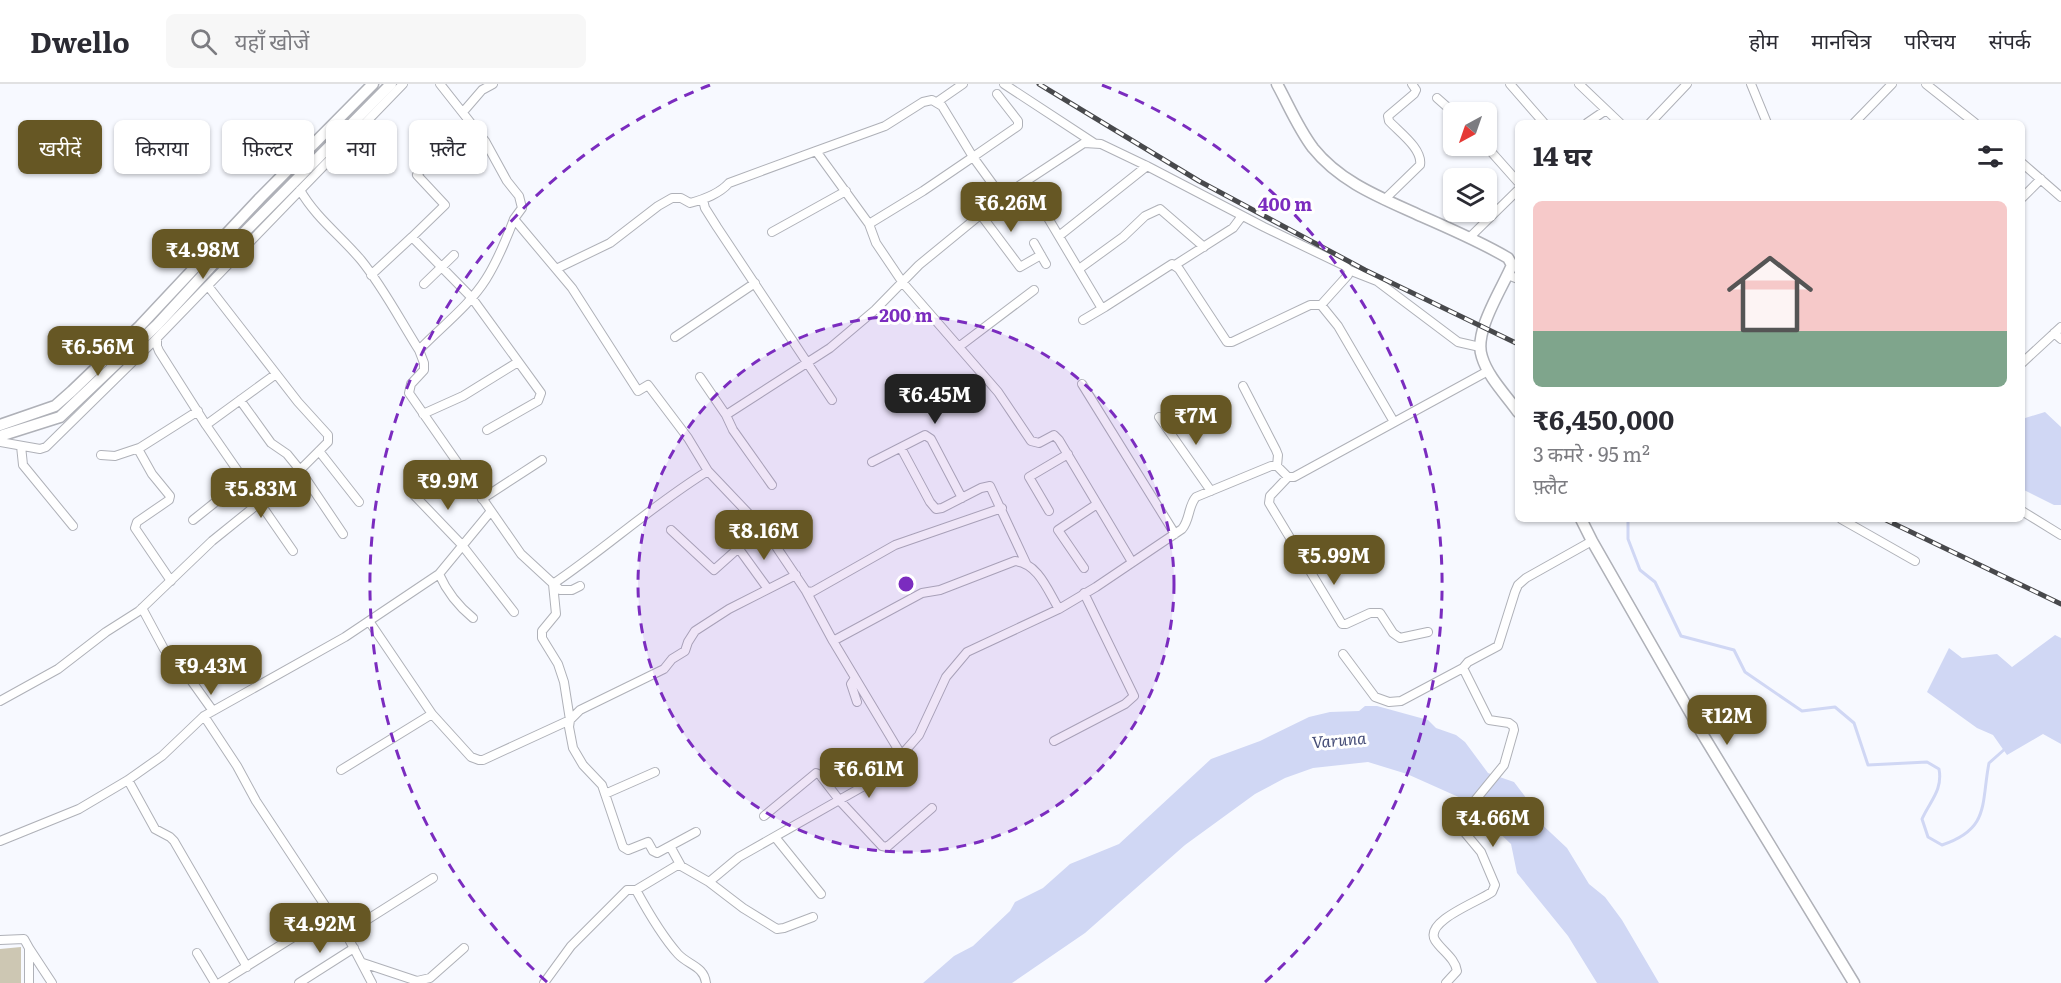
<!DOCTYPE html>
<html lang="hi">
<head>
<meta charset="utf-8">
<style>
  body { margin:0; font-family:Literata,"Noto Sans Devanagari",serif; background:#f7f7f7; color:#2b2b33; height:100vh; display:flex; flex-direction:column; font-size:22px; white-space:nowrap }
  * { box-sizing:border-box; margin:0 }
  p { font-size:20px; color:#7c7c81 }
  .icon { flex:none; width:33px; height:33px; fill:none; stroke:currentColor; stroke-width:2; stroke-linecap:round; stroke-linejoin:round }
  .map { position:relative; flex:1; overflow:hidden }
  .panel { position:absolute; left:1515px; top:36px; width:510px; height:402px; display:flex; flex-direction:column; background:#fff; border-radius:9px; box-shadow:0 2px 4px #0004 }
  .panel>* { flex:none }
  .hud { position:absolute; left:18px; top:36px; width:570px; height:54px; display:flex; gap:12px }
  .needle { width:39px; rotate:220deg }
  .tools { position:absolute; left:1443px; top:18px; display:grid; gap:12px }
  .tools a { display:grid; place-items:center; width:54px; height:54px; border-radius:9px; background:#fff; box-shadow:0 2px 4px #0004; font-size:30px }
  .price { position:absolute; translate:-50% -51px; padding:0 14px; border-radius:12px; background:#665724; color:#fff; font-size:20px; line-height:39px; filter:drop-shadow(0 2px 3px #0008) }
  .price::after { content:''; position:absolute; left:50%; top:36px; width:18px; height:14px; margin-left:-9px; background:inherit; clip-path:polygon(0 0,100% 0,50% 100%) }
  .price.on { background:#222; color:#fff }
  ul { padding:0; list-style:none }
  li { display:grid; align-content:center; gap:12px; height:318px; padding:0 18px }
  li span { display:grid; place-items:center; height:186px; border-radius:9px; color:#555 }
  li>.icon { margin-inline-start:auto }
  span .icon { width:108px; height:108px; fill:#fffc; stroke-width:1 }
  li b { font-size:26px }
  h2 { display:flex; justify-content:space-between; align-items:center; height:72px; padding:0 18px; font-size:26px }
  .chip { padding:0 21px; border-radius:9px; background:#fff; box-shadow:0 2px 4px #0004; font-size:21px; line-height:54px }
  .chip.on { background:#665724; color:#fff }
  header { display:flex; align-items:center; gap:36px; box-sizing:border-box; height:84px; padding:0 30px; background:#fff; border-bottom:2px solid #e1e1e2 }
  header strong { font-size:28px }
  nav { display:flex; gap:33px; margin-inline-start:auto; font-size:21px }
  .search { width:420px; height:54px; background:#f7f7f7; display:flex; align-items:center; gap:15px; box-sizing:border-box; padding:0 21px; border-radius:9px; color:#7c7c81; font-size:22px }
  .map>svg:first-child { display:block }
</style>
</head>
<body>
<header>
<strong>Dwello</strong>
<div class="search"><svg class="icon" aria-label="search" viewBox="0 0 24 24"><circle cx="10" cy="10" r="6"/><path d="M15 15l6 6"/></svg>यहाँ खोजें</div>
<nav><a>होम</a><a>मानचित्र</a><a>परिचय</a><a>संपर्क</a></nav>
</header>
<div class="map">
<svg width="2061" height="899" viewBox="0 0 2061 899">
  <rect width="100%" height="100%" fill="#f7f9ff"/>
  <path fill="#cdc7b3" d="M21 863V899H0V865Z"/>
  <path fill="#d0d7f4" d="M2045 328 2061 343V421H2054L2022 405V335Z
    M2055 551 2061 554V660L2043 650 2007 671 1993 651 1977 644 1927 608 1949 564 1962 574 1997 570 2012 583Z
    M1365 622H1377L1428 636 1436 644 1456 651 1465 658 1488 689 1514 698 1533 723 1535 734 1567 764 1589 800 1605 813 1622 836 1659 899H1597L1568 852 1517 789 1511 760 1463 715 1407 690 1368 678 1313 684 1285 694 1255 710 1185 761 1085 849 1012 899H923L954 872 973 862 1010 827 1015 818 1043 804 1070 780 1119 760 1211 675 1260 657 1309 633 1330 628 1359 627Z"/>
  <g fill="none" stroke-linecap="round" stroke-linejoin="round">
    <path stroke="#d0d7f4" stroke-width="3" d="M1628 435V455L1640 486 1655 498 1681 552 1734 566 1745 588 1802 627 1835 623 1854 639 1868 681 1927 678 1939 685C1943 706 1930 717 1922 735L1928 753 1942 761C1990 745 1981 720 1989 679L2006 664"/>
    <defs>
      <path id="minor" d="M440 0 485 57 507 97 519 112 522 124 514 135 572 204 638 307 648 301 688 354 708 387 767 449 806 507 812 508 895 461 1002 424
        M1004 0 1094 59
        M1510 0 1544 39
        M1579 0 1620 39
        M1751 0 1767 39
        M1926 0 1975 39
        M1437 14 1454 29
        M937 18 963 0
        M463 28 482 6 493 0
        M1587 39 1606 26
        M1650 39 1687 0
        M1854 39 1892 0
        M1486 62 1518 98
        M816 67 885 42 923 18 932 16 942 22 973 73 1018 42V37L997 10
        M2022 79 2061 113
        M300 106C316 134 341 152 361 176 383 203 400 236 419 266
        M2022 114 2041 95
        M703 116 705 124 717 143 832 316
        M1384 116 1420 81C1423 65 1399 48 1389 37L1388 32 1414 10 1416 6 1412 0
        M981 131 1020 183 1041 171
        M1048 134 1101 223H1105L1172 180 1179 185 1227 258H1232L1310 221H1321L1338 242 1394 338
        M514 135C506 156 498 176 486 195 469 222 441 243 419 266L424 279V286L411 300 409 309 521 470 560 506H572L580 502
        M869 140 923 107 973 73 1002 113
        M772 148 846 107
        M1059 152 1147 82
        M412 153 445 121 417 91 422 85
        M1469 154 1518 106
        M1034 159 1046 180
        M1175 181 1233 144 1242 132
        M556 185 610 159 658 122 672 114H681L690 119C705 115 719 110 729 99L816 67 869 140 876 159 903 199 998 308 1031 357 1039 359 1054 351 1059 356 1132 478
        M1079 185 1123 153 1145 132 1160 125 1204 163
        M1349 186 1377 197 1458 258 1480 263
        M371 191 412 153 472 214 541 309 538 317 487 346
        M1508 191 1518 195
        M424 200 454 171
        M1083 236 1105 223
        M2054 249 2061 255
        M675 253 755 199
        M960 262 1034 206
        M2022 279 2061 243
        M700 293 726 331
        M1082 300 1175 450
        M1243 302 1276 366 1278 371 1277 382
        M240 316 271 359 287 370 300 386 343 450
        M423 330 463 312 518 278
        M1159 333 1211 407
        M206 341 276 290
        M0 358 40 365 46 363 157 254
        M21 362 23 381 73 442
        M901 364 930 418 936 425 942 424 981 404 990 402 1026 479
        M319 367 359 418
        M101 371 115 372 139 364
        M872 378 925 351 931 355 962 414
        M1288 393 1270 412 1269 419 1342 540H1346L1370 529H1380L1393 549 1400 554 1428 548
        M772 401 733 346 726 331 830 264 875 226 919 181 1002 113 1084 59 1101 60 1147 82 1264 143 1345 182 1349 186 1348 191 1321 221
        M414 411 462 461 514 528
        M482 415 542 376
        M1049 427 1029 393 1068 370
        M2022 427 2061 451
        M1841 435 1915 477
        M193 436 243 396
        M671 446 714 486 761 444
        M767 449 792 431
        M739 465 768 505
        M293 467 206 341 159 267 157 262V254L403 0
        M1084 484 1058 446 1097 420
        M171 497 135 444 137 438 169 416 170 412 152 390 138 365 198 327
        M806 507 833 557 902 672
        M142 524 164 565 183 585 213 627
        M473 534C457 521 447 508 439 490L491 427
        M833 557 922 509 940 506 1015 477C1038 479 1048 507 1059 525
        M1343 570 1375 613 1389 618 1401 617 1463 584
        M855 594 851 600 857 618
        M0 617 58 585 106 548 139 527 212 457 300 386 328 358V351L298 318 208 202
        M432 630 471 673 479 676H483L570 636 564 598 558 580 542 554V547L556 530 553 500C606 464 654 420 708 387
        M204 632 237 682 256 717 328 826 342 842 372 899
        M1054 657 1125 620 1134 612 1084 509
        M341 686 432 630 369 537
        M128 696 155 745 170 753 174 757 247 883
        M605 710 655 688
        M764 732 816 689 820 691 840 717 882 762 887 763 932 724
        M775 753 821 810
        M0 757 79 725 128 696 162 672 204 632 345 553 439 490
        M670 762 657 769 653 767 648 758 628 766 623 763 602 701 583 681 573 664 569 643 570 636 580 626 664 585 672 575 685 567 688 558 695 547 729 525 796 491
        M681 782 670 762 696 748
        M709 798 739 773 885 690 919 651 946 593 967 568 1059 525 1096 503 1182 445C1190 436 1188 422 1196 413L1271 382H1277L1288 393H1294L1488 287
        M636 806 676 782H681L709 798 743 824 777 845 784 844 813 833
        M346 849 433 794
        M0 856 24 855 29 864V899
        M29 864 52 899
        M197 869 215 899
        M363 879 417 897 430 894 464 864
        M220 899 332 829
        M299 899 354 864
        M544 899 571 862 627 806H636C648 828 661 851 678 870 688 881 704 882 706 899
        M1446 899 1457 887C1455 874 1442 867 1435 856 1424 837 1480 817 1492 808L1495 801 1481 768 1461 744 1460 737 1468 725 1504 681 1514 646 1513 642 1509 639 1489 636 1463 584 1468 578 1498 562 1515 508 1518 501 1526 494 1592 457"/>
      <path id="tertiary" d="M1277 0C1289 22 1298 44 1313 64 1341 99 1382 114 1421 132 1451 145 1481 158 1508 174L1512 181C1502 205 1473 248 1482 273 1488 293 1506 311 1518 328
        M0 341 55 322 72 307 140 242 260 114 373 0
        M0 352 60 333 157 241 215 178 391 0
        M1581 435 1592 457 1703 651 1854 899"/>
    </defs>
    <use href="#minor" stroke="#afb1b8" stroke-width="10"/>
    <use href="#tertiary" stroke="#afb1b8" stroke-width="13"/>
    <use href="#minor" stroke="#fff" stroke-width="8"/>
    <use href="#tertiary" stroke="#fff" stroke-width="10"/>
    <defs>
      <path id="rail" d="M1039 0 1199 97 1365 186 1518 260
        M1884 435 2061 520"/>
    </defs>
    <use href="#rail" stroke="#48494c" stroke-width="5"/>
    <use href="#rail" stroke="#fff" stroke-width="3" stroke-dasharray="9" stroke-linecap="butt"/>
  </g>
  <circle cx="906" cy="500" r="268" fill="#7b2cbf" fill-opacity=".12"/>
  <g fill="none" stroke="#7b2cbf" stroke-width="3" stroke-dasharray="10 8">
    <circle cx="906" cy="500" r="268"/>
    <path d="M547 898A536 536 0 0 1 710 1M1102 1A536 536 0 0 1 1265 898"/>
  </g>
  <g text-anchor="middle" stroke-width="6" stroke-linejoin="round" paint-order="stroke">
    <g font-size="16" font-style="italic" fill="#454d77" stroke="#fff">
      <text transform="translate(1339 656) rotate(-5)" y="6">Varuna</text>
    </g>
  </g>
  <circle cx="906" cy="500" r="9" fill="#7b2cbf" stroke="#fff" stroke-width="3"/>
  <g font-size="18" text-anchor="middle" font-weight="bold" fill="#7b2cbf" stroke="#fff" stroke-width="6" stroke-linejoin="round" paint-order="stroke">
    <text x="1285" y="127">400 m</text>
    <text x="906" y="238">200 m</text>
  </g>
</svg>
<div class="tools">
<a><svg class="needle" viewBox="-14 -14 28 28"><path d="M0-13l5 13h-10z" fill="#e53935"/><path d="M0 13l5-13h-10z" fill="#7c7c81"/></svg></a>
<a><svg class="icon" aria-label="layers" viewBox="0 0 24 24"><path d="M12 4l9 5-9 5-9-5zM3 14l9 5 9-5"/></svg></a>
</div>
<b class="price" style="left:1011px;top:149px">₹6.26M</b>
<b class="price" style="left:203px;top:196px">₹4.98M</b>
<b class="price" style="left:98px;top:293px">₹6.56M</b>
<b class="price on" style="left:935px;top:341px">₹6.45M</b>
<b class="price" style="left:1196px;top:362px">₹7M</b>
<b class="price" style="left:448px;top:427px">₹9.9M</b>
<b class="price" style="left:261px;top:435px">₹5.83M</b>
<b class="price" style="left:764px;top:477px">₹8.16M</b>
<b class="price" style="left:1334px;top:502px">₹5.99M</b>
<b class="price" style="left:211px;top:612px">₹9.43M</b>
<b class="price" style="left:1727px;top:662px">₹12M</b>
<b class="price" style="left:869px;top:715px">₹6.61M</b>
<b class="price" style="left:1493px;top:764px">₹4.66M</b>
<b class="price" style="left:320px;top:870px">₹4.92M</b>
<div class="hud">
<a class="chip on">खरीदें</a>
<a class="chip">किराया</a>
<a class="chip">फ़िल्टर</a>
<a class="chip">नया</a>
<a class="chip">फ़्लैट</a>
</div>
<section class="panel">
<h2>14 घर<svg class="icon" aria-label="filters" viewBox="0 0 24 24"><path d="M4 7h16M4 17h16"/><circle cx="9" cy="7" r="2"/><circle cx="15" cy="17" r="2"/></svg></h2>
<ul>
<li><span style="background:linear-gradient(#f6c9c9 70%,#7fa58c 0)"><svg class="icon" aria-label="home" viewBox="0 0 24 24"><path d="M3 11l9-7 9 7M6 9v11h12V9"/></svg></span><div><b>₹6,450,000</b><p>3 कमरे · 95 m²</p><p>फ़्लैट</p></div></li>
</ul>
</section>
</div>
</body>
</html>
